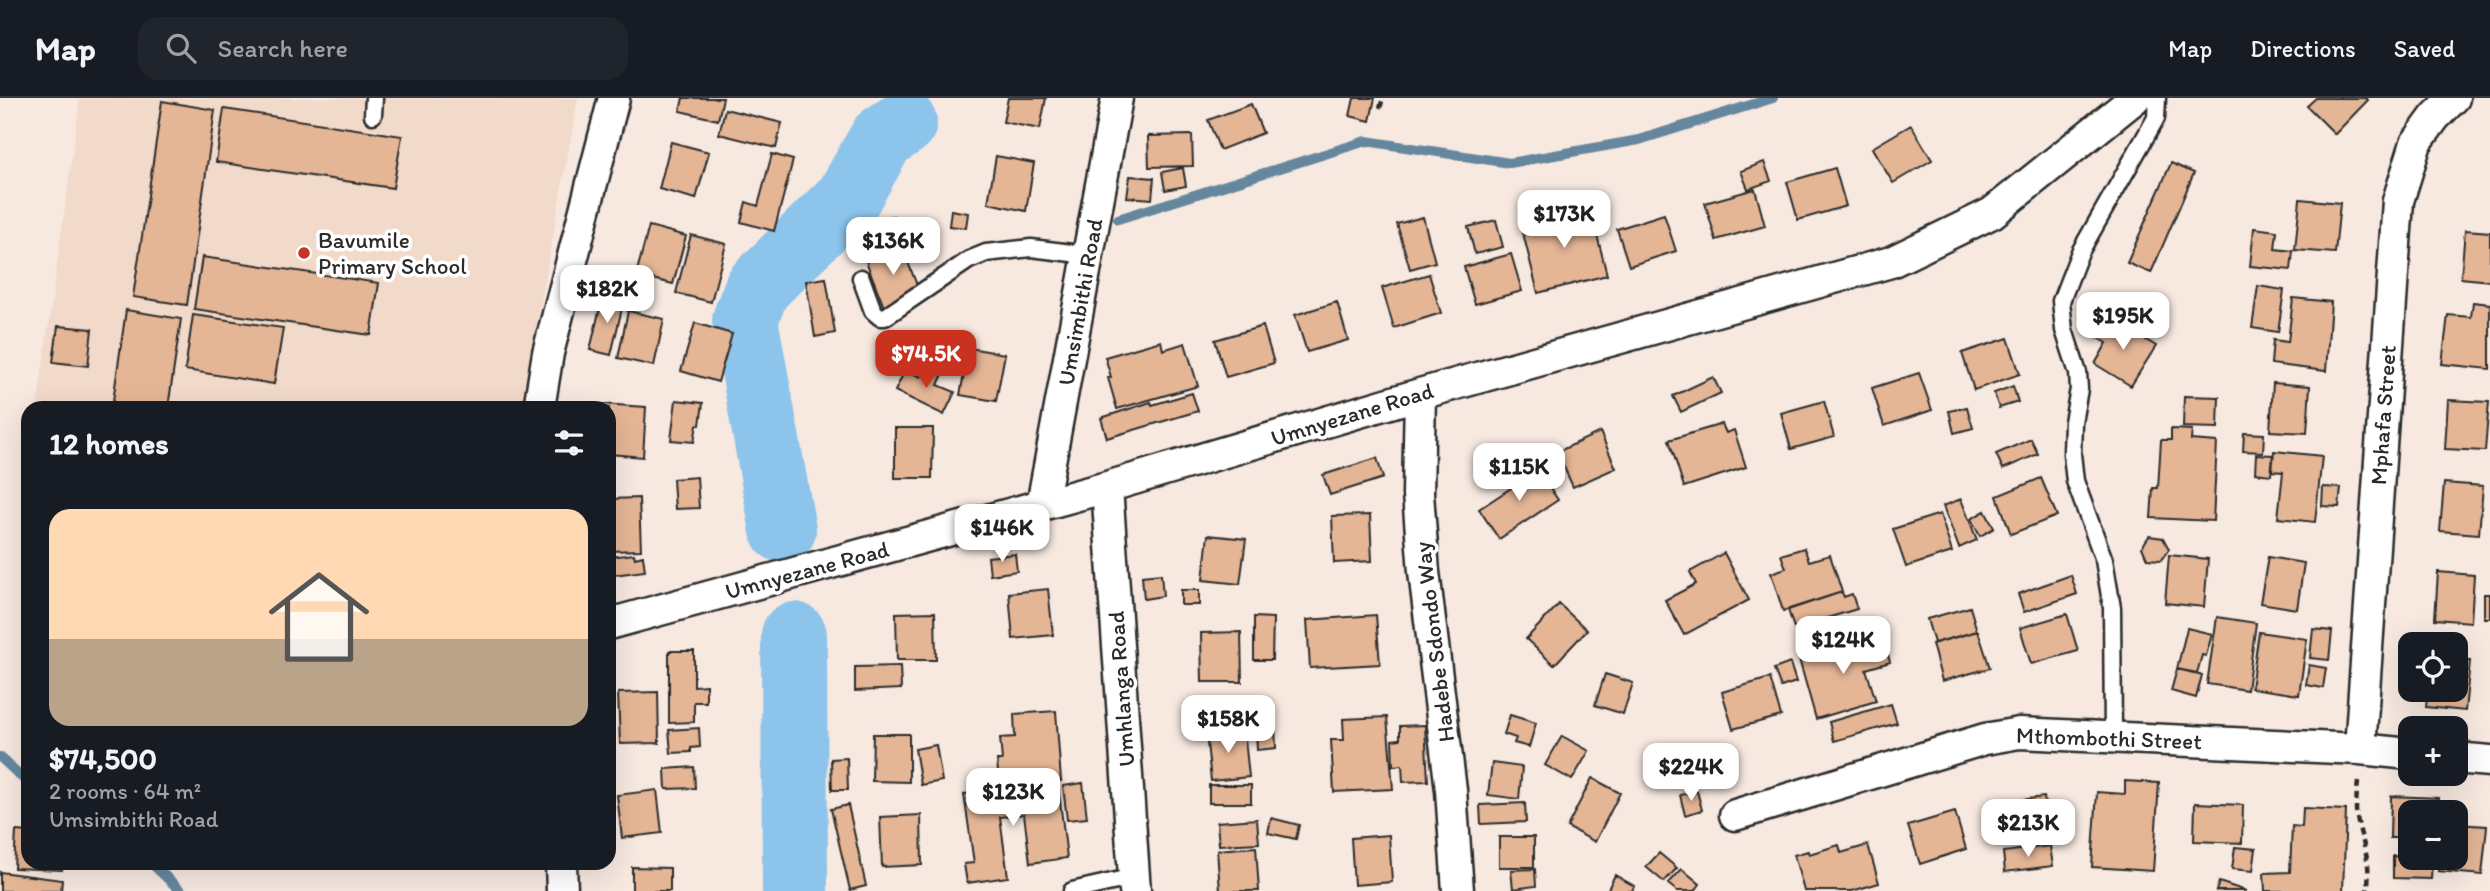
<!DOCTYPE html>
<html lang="en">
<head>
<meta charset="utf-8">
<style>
  body { margin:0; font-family:Itim,sans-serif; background:#20242c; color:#f1f3f6; height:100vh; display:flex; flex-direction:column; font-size:26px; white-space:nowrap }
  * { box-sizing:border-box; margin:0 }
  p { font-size:23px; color:#9ea1a6 }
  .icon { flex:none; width:38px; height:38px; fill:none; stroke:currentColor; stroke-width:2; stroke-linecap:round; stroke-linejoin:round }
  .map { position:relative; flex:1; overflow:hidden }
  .drawer { position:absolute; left:21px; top:303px; width:595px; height:469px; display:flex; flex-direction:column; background:#171b24; border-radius:21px; box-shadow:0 7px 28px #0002 }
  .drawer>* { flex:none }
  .controls { position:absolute; left:2398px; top:534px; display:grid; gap:14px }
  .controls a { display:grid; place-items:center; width:70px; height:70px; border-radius:14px; background:#171b24; box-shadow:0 7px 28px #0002; font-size:35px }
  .price { position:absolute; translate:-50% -60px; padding:0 16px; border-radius:14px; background:#fff; color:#222; font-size:23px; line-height:46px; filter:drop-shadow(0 2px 4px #0008) }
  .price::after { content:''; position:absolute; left:50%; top:42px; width:21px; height:16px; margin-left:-10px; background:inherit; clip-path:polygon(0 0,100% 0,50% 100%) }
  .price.active { background:#c8321e; color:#fff }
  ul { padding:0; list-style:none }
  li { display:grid; align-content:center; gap:14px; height:371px; padding:0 28px }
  li span { display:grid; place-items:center; height:217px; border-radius:21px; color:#555 }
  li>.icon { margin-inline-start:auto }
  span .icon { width:126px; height:126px; fill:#fffc; stroke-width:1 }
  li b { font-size:30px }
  h2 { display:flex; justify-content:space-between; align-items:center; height:84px; padding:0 28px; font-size:30px }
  header { display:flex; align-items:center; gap:42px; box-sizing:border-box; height:98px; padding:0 35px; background:#171b24; border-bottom:2px solid #363941 }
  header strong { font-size:33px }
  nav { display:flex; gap:38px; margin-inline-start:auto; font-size:24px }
  .search { width:490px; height:63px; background:#20242c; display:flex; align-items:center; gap:18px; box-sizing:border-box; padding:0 24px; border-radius:21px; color:#9ea1a6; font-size:26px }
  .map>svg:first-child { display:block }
</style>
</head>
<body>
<header>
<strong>Map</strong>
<div class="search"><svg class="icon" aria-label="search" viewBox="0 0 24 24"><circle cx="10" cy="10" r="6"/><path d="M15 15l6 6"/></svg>Search here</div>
<nav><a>Map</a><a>Directions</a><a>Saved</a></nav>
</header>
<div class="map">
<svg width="2490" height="793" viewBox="0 0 2490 793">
  <rect width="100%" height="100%" fill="#f7e9e0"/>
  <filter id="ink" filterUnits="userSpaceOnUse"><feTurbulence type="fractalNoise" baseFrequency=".0143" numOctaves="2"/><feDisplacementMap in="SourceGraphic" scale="14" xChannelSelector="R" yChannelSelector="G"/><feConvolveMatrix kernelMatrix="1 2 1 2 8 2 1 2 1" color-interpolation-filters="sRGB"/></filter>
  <g filter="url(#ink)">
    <path fill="#f2daca" d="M80 0H578L522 310H37Z"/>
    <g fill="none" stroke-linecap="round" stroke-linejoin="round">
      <path stroke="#65879e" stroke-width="10" d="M1118 121 1366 43 1510 65 1639 42 1773 0
        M0 659 28 685
        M151 765 181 793"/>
      <path stroke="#8cc4eb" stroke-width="66" d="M783 432 745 222 757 190 848 100 882 40 904 25
        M794 537 795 793"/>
    </g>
    <path fill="#e5b696" stroke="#2b2b2b" stroke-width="2" d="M683 0H723L718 22 680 13Z
      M1008 0H1046L1040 31 1003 24Z
      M1354 0H1375L1370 23 1350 18Z
      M2316 0H2366L2368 2 2335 36 2307 8Z
      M162 3 215 12 187 207 133 199Z
      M1251 6 1263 35 1220 52 1208 22Z
      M224 11 402 38 393 90 216 64Z
      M725 11 782 25 776 50 719 36Z
      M1911 27 1932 62 1893 85 1872 50Z
      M1192 37 1193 68 1149 69 1148 38Z
      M671 44 709 54 696 101 659 91Z
      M772 56 793 62 774 133 741 124 746 104 758 108Z
      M996 58 1034 65 1026 113 988 105Z
      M1764 64 1771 83 1748 91 1741 73Z
      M2171 65 2194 75 2151 175 2127 165Z
      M1183 70 1186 88 1165 92 1162 74Z
      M1835 70 1846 108 1798 122 1787 84Z
      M1130 78 1154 80 1152 101 1127 99Z
      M1755 91 1765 128 1716 142 1705 105Z
      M2300 101 2340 105 2335 155 2295 152Z
      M1590 109 1607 177 1538 195 1521 127Z
      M951 112 968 115 966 130 949 128Z
      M1664 116 1676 153 1629 168 1617 131Z
      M893 118 897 141 872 145 868 123Z
      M1423 119 1435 164 1410 171 1397 126Z
      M1496 122 1503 149 1475 156 1468 129Z
      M649 128 686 138 673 186 636 177Z
      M2254 130 2277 133 2275 151 2293 153 2291 172 2250 168Z
      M2465 132 2490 134V183L2461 180Z
      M691 137 726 146 711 204 676 195Z
      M902 149 920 195 884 209 866 163Z
      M1511 156 1522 193 1475 206 1464 169Z
      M202 159 379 185 371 237 194 211Z
      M1429 176 1441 215 1394 230 1382 190Z
      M826 180 835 235 815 239 806 183Z
      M2258 188 2284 192 2278 234 2252 230Z
      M603 197 624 202 611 257 590 252Z
      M2293 200 2331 204 2326 273 2271 266 2273 242 2288 244Z
      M1337 204 1348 242 1307 254 1295 217Z
      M2473 204 2490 206V271L2442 266 2448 217 2471 219Z
      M126 212 181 221 168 310H112Z
      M628 213 664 221 654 268 618 260Z
      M193 217 283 230 274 286 185 272Z
      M2109 220 2156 248 2131 288 2095 266 2107 245 2097 239Z
      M695 225 732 236 718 284 681 273Z
      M58 228 92 231 88 268 53 264Z
      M1263 228 1274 265 1226 279 1215 242Z
      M2008 240 2020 276 1974 292 1962 255Z
      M1161 243 1163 252 1185 245 1198 288 1117 311 1108 280 1111 279 1105 259Z
      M969 250 1005 256 996 303 960 297Z
      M926 269 943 276 938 287 955 294 944 317 895 293 905 272 921 279Z
      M1919 275 1932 312 1884 328 1872 290Z
      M1713 279 1721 295 1681 314 1673 298Z
      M2273 285 2310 288 2307 335 2270 333Z
      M2013 288 2018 304 1999 310 1994 295Z
      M1192 295 1198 313 1107 340 1101 320 1151 304 1152 307Z
      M2184 298 2219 299 2218 330 2183 329Z
      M676 302 703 305 700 327H697L694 344 671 342Z
      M2448 302 2489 304 2485 353 2445 351Z
      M1824 303 1834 339 1791 351 1781 315Z
      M601 306 646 309 643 359 609 356V310H601Z
      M1967 309 1973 330 1954 335 1949 313Z
      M1722 326 1726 335 1734 332 1746 369 1684 389 1669 342Z
      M895 330H933L932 380H895Z
      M2171 331 2192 332 2191 342 2217 344 2213 423 2151 420 2153 390H2158L2161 342H2171Z
      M1600 334 1616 370 1573 389 1557 354Z
      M2244 335 2264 336 2263 354 2243 353Z
      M2031 341 2038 356 2003 371 1996 356Z
      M2274 353 2322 358 2315 424 2278 420 2283 374 2272 373Z
      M2256 356 2273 357 2271 377 2255 375Z
      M1377 360 1383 380 1330 397 1323 377Z
      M1534 366 1558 402 1499 441 1479 411 1517 386 1513 381Z
      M697 379 699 410 675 411 673 381Z
      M2041 380 2057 418 2011 436 1997 398Z
      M2444 385 2483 388 2479 436 2440 433Z
      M2323 389 2341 390 2339 409 2322 408Z
      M639 400 641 452 609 453V401Z
      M1961 401 1977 442 1959 450 1943 408Z
      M1985 413 1994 430 1980 438 1971 421Z
      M1940 416 1952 454 1906 469 1893 431Z
      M1370 417 1372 463 1334 465 1332 418Z
      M1208 437 1246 441 1240 486 1203 482Z
      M2149 438 2163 440 2169 451 2161 462 2147 461 2142 449Z
      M1804 450 1809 463 1830 457 1842 494 1783 513 1771 475 1786 470 1781 457Z
      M1724 455 1749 502 1684 537 1665 502 1696 486 1690 474Z
      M634 456 635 460 643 458 645 473 613 477V475L609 476V459Z
      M1015 456 1017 473 990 477 988 459Z
      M2169 457 2208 461 2204 509 2165 505Z
      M2268 459 2304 465 2297 511 2260 505Z
      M2438 474 2474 477 2471 524 2435 521Z
      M1161 476 1163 498 1144 501 1142 478Z
      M2071 477 2077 496 2024 514 2018 496Z
      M1048 491 1053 537 1013 541 1009 495Z
      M1181 492H1199V507H1181Z
      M1842 494 1844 499 1852 496 1857 511 1794 530 1788 512Z
      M2484 496H2490V520H2484Z
      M1559 506 1587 532 1554 567 1526 541Z
      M1970 509 1977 533 1934 545 1927 521Z
      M935 514 936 562H897L896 515Z
      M2067 516 2078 553 2031 566 2020 530Z
      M1376 517 1380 566 1310 570 1307 522Z
      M1254 519 1273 520 1272 562H1254Z
      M2217 519 2256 525 2247 592 2207 586Z
      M2187 530 2212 536 2206 558 2202 557 2197 575 2177 571Z
      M2313 531 2332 533 2329 562 2310 560Z
      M1978 533 1990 570 1942 583 1932 546Z
      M1241 534 1242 584H1202L1201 535Z
      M2259 534 2307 541 2299 597 2251 590Z
      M2434 536 2455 538 2454 546H2433Z
      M1882 537 1890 564 1866 571 1876 603 1816 621 1799 561Z
      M669 553H694V588L706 587V604H694V624L669 625Z
      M2455 562 2470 563 2465 613 2426 609 2428 592H2455Z
      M1790 565 1796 584 1781 589 1774 571Z
      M2309 567 2326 570 2323 590 2306 587Z
      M900 568 901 591 855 593V569Z
      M2177 571 2202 577 2196 600 2171 593Z
      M1605 576 1633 585 1623 616 1595 607Z
      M1770 580 1781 618 1733 631 1722 594Z
      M658 594 659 645 620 646 618 595Z
      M1891 606 1897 625 1834 643 1829 624Z
      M1056 613 1061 683 999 688 997 662H1002L1000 640 1015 639 1014 616Z
      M1510 617 1536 625 1529 649 1514 645 1516 640 1504 636Z
      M1387 619 1393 691 1334 694 1331 642H1344L1343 621Z
      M1425 627 1428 683 1403 684 1402 667 1393 668 1392 642 1400 641V628Z
      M699 630 700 649 691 650V654L671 655 669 632Z
      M1275 630 1276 650 1257 652 1256 631Z
      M1244 631 1249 679 1211 683 1206 635Z
      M873 636H909V684L872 683Z
      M1562 638 1589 653 1572 682 1545 667Z
      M936 647 942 683 921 687 915 651Z
      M847 660 848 692H832L831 661Z
      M1492 665 1522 669 1519 701 1488 697Z
      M694 669 695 690 666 691 665 671Z
      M1592 680 1620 695 1595 744 1567 729Z
      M2125 683 2159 685 2153 773 2092 769 2097 694 2125 696Z
      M1083 685 1087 720 1067 722 1063 688Z
      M1058 686 1067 760 1030 765 1024 716 1000 719 1008 779 967 785 964 766 974 765 964 696Z
      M1209 687H1251V705H1209Z
      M657 692 662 735 622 740 617 697Z
      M1697 693 1702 712 1685 717 1680 697Z
      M2391 698 2439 700 2438 714H2410V740H2390Z
      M2044 699 2049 737 1999 743 1995 705Z
      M1525 705 1526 724 1481 726 1480 707Z
      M2195 705 2243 707 2242 745 2194 743Z
      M848 707 866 788 850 792 831 711Z
      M2303 710 2346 712 2343 793H2265L2264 775 2290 774 2292 728 2302 729Z
      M1955 714 1966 751 1920 766 1908 728Z
      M921 717 922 767 882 769 880 719Z
      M1271 720 1299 727 1296 741 1268 735Z
      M1257 721 1259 745 1219 747 1217 724Z
      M2455 726 2487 728 2482 777 2438 773 2439 760H2455Z
      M16 733 28 734V765H62V772L14 770Z
      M1389 737 1392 784 1354 787 1351 740Z
      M1499 739H1534V769H1499Z
      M1839 747 1841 755 1868 747 1879 785 1852 793H1804L1794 757 1808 753 1809 756Z
      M2050 748 2053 768 2005 774 2003 754Z
      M1256 749 1259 793H1220L1217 752Z
      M2235 749 2256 751 2253 773 2232 771Z
      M1659 755 1677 770 1664 784 1646 769Z
      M2393 758 2432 760 2431 781 2393 780Z
      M632 769 670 770V793H632Z
      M1535 771 1536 788 1513 791 1511 772Z
      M1682 771 1700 786 1695 793H1677L1668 786Z
      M0 774 62 782 61 793H0Z
      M1615 777 1634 788 1632 793H1607Z
      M2219 784 2246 793H2216Z"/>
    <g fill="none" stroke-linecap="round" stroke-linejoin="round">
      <defs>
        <path id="service" d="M373 17 374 0
          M861 180 873 213 880 219H885L969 162 986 155 1031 150 1088 157
          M2113 639 2112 510 2104 462 2075 383 2072 356 2073 324 2079 291 2078 275 2064 232 2061 203 2080 154 2156 20 2157 0
          M1072 793 1134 779"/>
        <path id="minor" d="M1420 296 1418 396 1424 474 1451 692 1458 793
          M539 310 548 255 614 0
          M1107 389 1135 793
          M1042 407 1117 0
          M609 526 1107 389 1420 296 1891 164 1992 115 2135 0
          M2360 651 2398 103 2416 45 2435 19 2454 0
          M2455 660 2490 663
          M1735 717 1985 641 2019 635 2360 651 2410 656
          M561 765 562 793"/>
      </defs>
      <use href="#service" stroke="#2b2b2b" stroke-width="21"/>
      <use href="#minor" stroke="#2b2b2b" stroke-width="35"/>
      <path stroke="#2b2b2b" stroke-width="4.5" stroke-dasharray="7 5" stroke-linecap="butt" d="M1380 10 1383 0
        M2358 684C2357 693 2356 703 2356 712 2359 742 2373 759 2367 793"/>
      <use href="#service" stroke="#fff" stroke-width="16"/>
      <use href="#minor" stroke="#fff" stroke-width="30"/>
    </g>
  </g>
  <circle fill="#c8321e" stroke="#fff" stroke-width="2.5" cx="304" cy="155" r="7"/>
  <g text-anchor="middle" stroke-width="7" stroke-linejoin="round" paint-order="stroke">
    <g font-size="23" fill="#2b2b2b" stroke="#fff" text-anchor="start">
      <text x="318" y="150">Bavumile<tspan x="318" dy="26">Primary School</tspan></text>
    </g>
    <g font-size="23" fill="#2b2b2b" stroke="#fff">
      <text transform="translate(1080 204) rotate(-80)" y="8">Umsimbithi Road</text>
      <text transform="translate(1352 316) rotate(-17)" y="8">Umnyezane Road</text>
      <text transform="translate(2383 317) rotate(-86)" y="8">Mphafa Street</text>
      <text transform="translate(807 472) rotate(-15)" y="8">Umnyezane Road</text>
      <text transform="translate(1434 544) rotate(-97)" y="8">Hadebe Sdondo Way</text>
      <text transform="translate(1121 591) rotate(-94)" y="8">Umhlanga Road</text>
      <text transform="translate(2109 640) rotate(2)" y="8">Mthombothi Street</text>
    </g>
  </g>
</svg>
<div class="controls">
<a><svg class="icon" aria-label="locate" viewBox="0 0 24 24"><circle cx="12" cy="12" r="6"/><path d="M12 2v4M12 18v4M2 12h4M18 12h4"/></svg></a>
<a>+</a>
<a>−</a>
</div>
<b class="price" style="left:1564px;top:152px">$173K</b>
<b class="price" style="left:893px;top:179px">$136K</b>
<b class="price" style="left:607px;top:227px">$182K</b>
<b class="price" style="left:2123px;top:254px">$195K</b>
<b class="price active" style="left:926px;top:292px">$74.5K</b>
<b class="price" style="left:1519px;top:405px">$115K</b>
<b class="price" style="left:1002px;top:466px">$146K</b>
<b class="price" style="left:1843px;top:578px">$124K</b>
<b class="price" style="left:1228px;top:657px">$158K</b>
<b class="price" style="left:1691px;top:705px">$224K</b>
<b class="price" style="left:1013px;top:730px">$123K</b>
<b class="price" style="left:2028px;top:761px">$213K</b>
<section class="drawer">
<h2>12 homes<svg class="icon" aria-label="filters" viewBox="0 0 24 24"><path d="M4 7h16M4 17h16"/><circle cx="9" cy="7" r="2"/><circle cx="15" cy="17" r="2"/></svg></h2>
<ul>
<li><span style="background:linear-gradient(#ffd9b3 60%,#b9a48a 0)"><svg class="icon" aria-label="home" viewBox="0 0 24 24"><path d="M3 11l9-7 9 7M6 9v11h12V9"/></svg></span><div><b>$74,500</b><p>2 rooms · 64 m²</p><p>Umsimbithi Road</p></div></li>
</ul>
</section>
</div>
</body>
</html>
